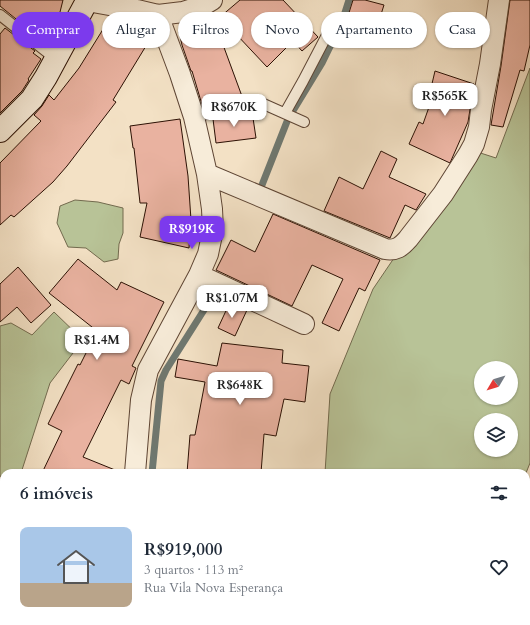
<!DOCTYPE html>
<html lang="pt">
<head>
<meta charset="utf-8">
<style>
  body { margin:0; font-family:Cardo,serif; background:#f2f2f3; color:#1f2937; height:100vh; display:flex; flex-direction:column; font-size:15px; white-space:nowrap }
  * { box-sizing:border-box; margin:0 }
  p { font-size:13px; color:#747a83 }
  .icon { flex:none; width:22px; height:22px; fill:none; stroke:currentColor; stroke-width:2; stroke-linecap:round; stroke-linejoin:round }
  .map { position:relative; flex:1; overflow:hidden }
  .details { position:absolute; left:0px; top:469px; width:530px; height:156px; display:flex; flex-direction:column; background:#fff; border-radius:12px 12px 0 0; box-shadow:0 1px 3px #0004 }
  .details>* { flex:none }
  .top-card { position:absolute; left:12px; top:12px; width:506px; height:36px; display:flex; gap:8px }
  .needle { width:26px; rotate:232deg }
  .tools { position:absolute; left:474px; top:361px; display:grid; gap:8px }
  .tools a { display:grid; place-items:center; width:44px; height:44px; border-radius:50%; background:#fff; box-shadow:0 1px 3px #0004; font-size:20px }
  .price { position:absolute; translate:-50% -34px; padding:0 9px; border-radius:8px; background:#fff; color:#222; font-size:13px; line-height:26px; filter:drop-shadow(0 1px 2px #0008) }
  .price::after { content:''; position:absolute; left:50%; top:24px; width:12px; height:9px; margin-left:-6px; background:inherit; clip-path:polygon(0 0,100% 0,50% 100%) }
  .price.on { background:#7c3aed; color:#fff }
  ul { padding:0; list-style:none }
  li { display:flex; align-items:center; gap:12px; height:100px; padding:0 20px }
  li span { display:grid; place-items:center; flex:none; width:112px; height:80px; border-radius:8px; color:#555 }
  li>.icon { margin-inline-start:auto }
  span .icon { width:48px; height:48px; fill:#fffc; stroke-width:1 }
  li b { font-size:17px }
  h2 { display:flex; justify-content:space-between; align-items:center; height:48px; padding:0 20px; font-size:17px }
  .pill { padding:0 14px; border-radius:18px; background:#fff; box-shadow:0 1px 3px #0004; font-size:14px; line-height:36px }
  .pill.on { background:#7c3aed; color:#fff }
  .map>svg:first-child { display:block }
</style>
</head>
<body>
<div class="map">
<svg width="530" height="625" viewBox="0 0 530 625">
  <rect width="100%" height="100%" fill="#f3e1c5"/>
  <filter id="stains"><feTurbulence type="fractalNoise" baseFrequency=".005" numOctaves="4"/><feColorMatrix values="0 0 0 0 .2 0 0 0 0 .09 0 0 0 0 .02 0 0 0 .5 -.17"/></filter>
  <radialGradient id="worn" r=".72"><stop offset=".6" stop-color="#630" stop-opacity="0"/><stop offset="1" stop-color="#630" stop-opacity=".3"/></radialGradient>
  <path fill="#b8c397" stroke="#726a4e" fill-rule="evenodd" d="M530 68V463L526 473H325L330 394 373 289 468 149 496 158ZM481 368H511V398H481ZM481 420H511V450H481Z
    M75 200 98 202 123 208V233L119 244 118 259 104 262 86 248 68 247 57 223 60 206Z
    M54 312 83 340 50 383 21 473H4V478L0 476V326L11 323 32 335Z
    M314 621H515V625H314Z"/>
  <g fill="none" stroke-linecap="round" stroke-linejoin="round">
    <path stroke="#6f7870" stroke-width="7" d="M260 190 288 119 322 63 342 22 349 0
      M152 473 161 381 166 370 216 291
      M135 625V621"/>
  </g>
  <path fill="#e9b2a0" stroke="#2c1104" d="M0 0H63L59 16 42 40 0 6Z
    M240 0H283L318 37 302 51 293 41 267 67 220 17Z
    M353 0H365L384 5 377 27 347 19Z
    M510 0H530V45L524 71 520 70 503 127 491 125 501 66Z
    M110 18 149 41 113 100 116 102 67 166 53 182 14 217 11 215 0 225V163L41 121 34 115 42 106 49 95 54 100 79 68Z
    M215 23 243 99 203 108 192 71H191L182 45 179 32Z
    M5 28 35 51 33 53 41 59 28 79 29 80 22 91 0 113V34Z
    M435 71 474 84 468 122 450 163 409 144 419 122 423 124 435 90 431 88Z
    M247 111 250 118H253L256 138 216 143 213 119Z
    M180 119 188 176 191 220 189 248 140 237 147 203H140L134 148H133L130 126Z
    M381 151 397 159 389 177 426 194 416 210 405 205 390 238 324 211 339 177 363 189Z
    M273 214 380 260 365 291 359 288 339 331 322 323 343 279 312 265 292 306 216 270 231 240 255 252Z
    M78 259 117 290 121 282 164 302 132 366 136 368 129 384 121 380 83 457 120 472V473H42L62 431 48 424 78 364 80 365 97 331 49 293Z
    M18 267 51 305 31 323 17 307 0 322V284Z
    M230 302 247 310 235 336 218 328Z
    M222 343 283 350 282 363 309 366 305 402 284 399 276 436 264 434 261 473H187L190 435H195L205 382 175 377 178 359 217 366Z"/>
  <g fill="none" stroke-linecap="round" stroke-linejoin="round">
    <defs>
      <path id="lane" d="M0 15 56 59
        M285 113 303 81 327 35
        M194 117 259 102 304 122
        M0 582 4 583"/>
      <path id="street" d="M87 0V1L137 10 158 15 183 12 202 6 212 0
        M207 174 385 249C396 251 401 247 408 239L443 194 468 155 474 144 479 127 481 110 490 64 499 0
        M199 275 304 324
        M135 473 141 400 148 370 199 275 208 254 213 230 212 209 207 174 194 117 180 74 158 15
        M122 625V621"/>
      <path id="secondary" d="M0 131 32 99 46 77 87 1 86 0"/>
    </defs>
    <use href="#lane" stroke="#5e4534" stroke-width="12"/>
    <use href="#street" stroke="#5e4534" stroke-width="22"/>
    <use href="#secondary" stroke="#2c1104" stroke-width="24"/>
    <use href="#lane" stroke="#f7ecd9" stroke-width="10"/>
    <use href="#street" stroke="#f7ecd9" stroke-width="20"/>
    <use href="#secondary" stroke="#f7ecd9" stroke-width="22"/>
  </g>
  <rect width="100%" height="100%" filter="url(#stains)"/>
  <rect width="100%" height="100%" fill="url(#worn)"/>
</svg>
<div class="tools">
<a><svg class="needle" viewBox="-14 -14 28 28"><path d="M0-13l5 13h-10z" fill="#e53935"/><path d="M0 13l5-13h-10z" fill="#747a83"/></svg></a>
<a><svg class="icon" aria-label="layers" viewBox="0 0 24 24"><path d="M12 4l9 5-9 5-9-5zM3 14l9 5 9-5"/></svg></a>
</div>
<b class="price" style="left:445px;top:117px">R$565K</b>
<b class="price" style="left:234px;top:128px">R$670K</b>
<b class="price on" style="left:192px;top:250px">R$919K</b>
<b class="price" style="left:232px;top:319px">R$1.07M</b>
<b class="price" style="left:97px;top:361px">R$1.4M</b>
<b class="price" style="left:240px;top:406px">R$648K</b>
<div class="top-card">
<a class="pill on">Comprar</a>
<a class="pill">Alugar</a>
<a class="pill">Filtros</a>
<a class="pill">Novo</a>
<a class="pill">Apartamento</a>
<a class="pill">Casa</a>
</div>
<section class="details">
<h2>6 imóveis<svg class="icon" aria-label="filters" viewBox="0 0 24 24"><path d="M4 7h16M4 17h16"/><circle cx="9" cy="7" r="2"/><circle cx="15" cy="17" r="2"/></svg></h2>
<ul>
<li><span style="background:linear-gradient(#a9c7e8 70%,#b9a48a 0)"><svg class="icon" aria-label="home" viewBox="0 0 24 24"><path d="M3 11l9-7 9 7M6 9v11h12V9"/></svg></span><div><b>R$919,000</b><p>3 quartos · 113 m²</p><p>Rua Vila Nova Esperança</p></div><svg class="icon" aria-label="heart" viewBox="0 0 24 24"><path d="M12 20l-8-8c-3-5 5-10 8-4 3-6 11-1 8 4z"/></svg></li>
</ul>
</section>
</div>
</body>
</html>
